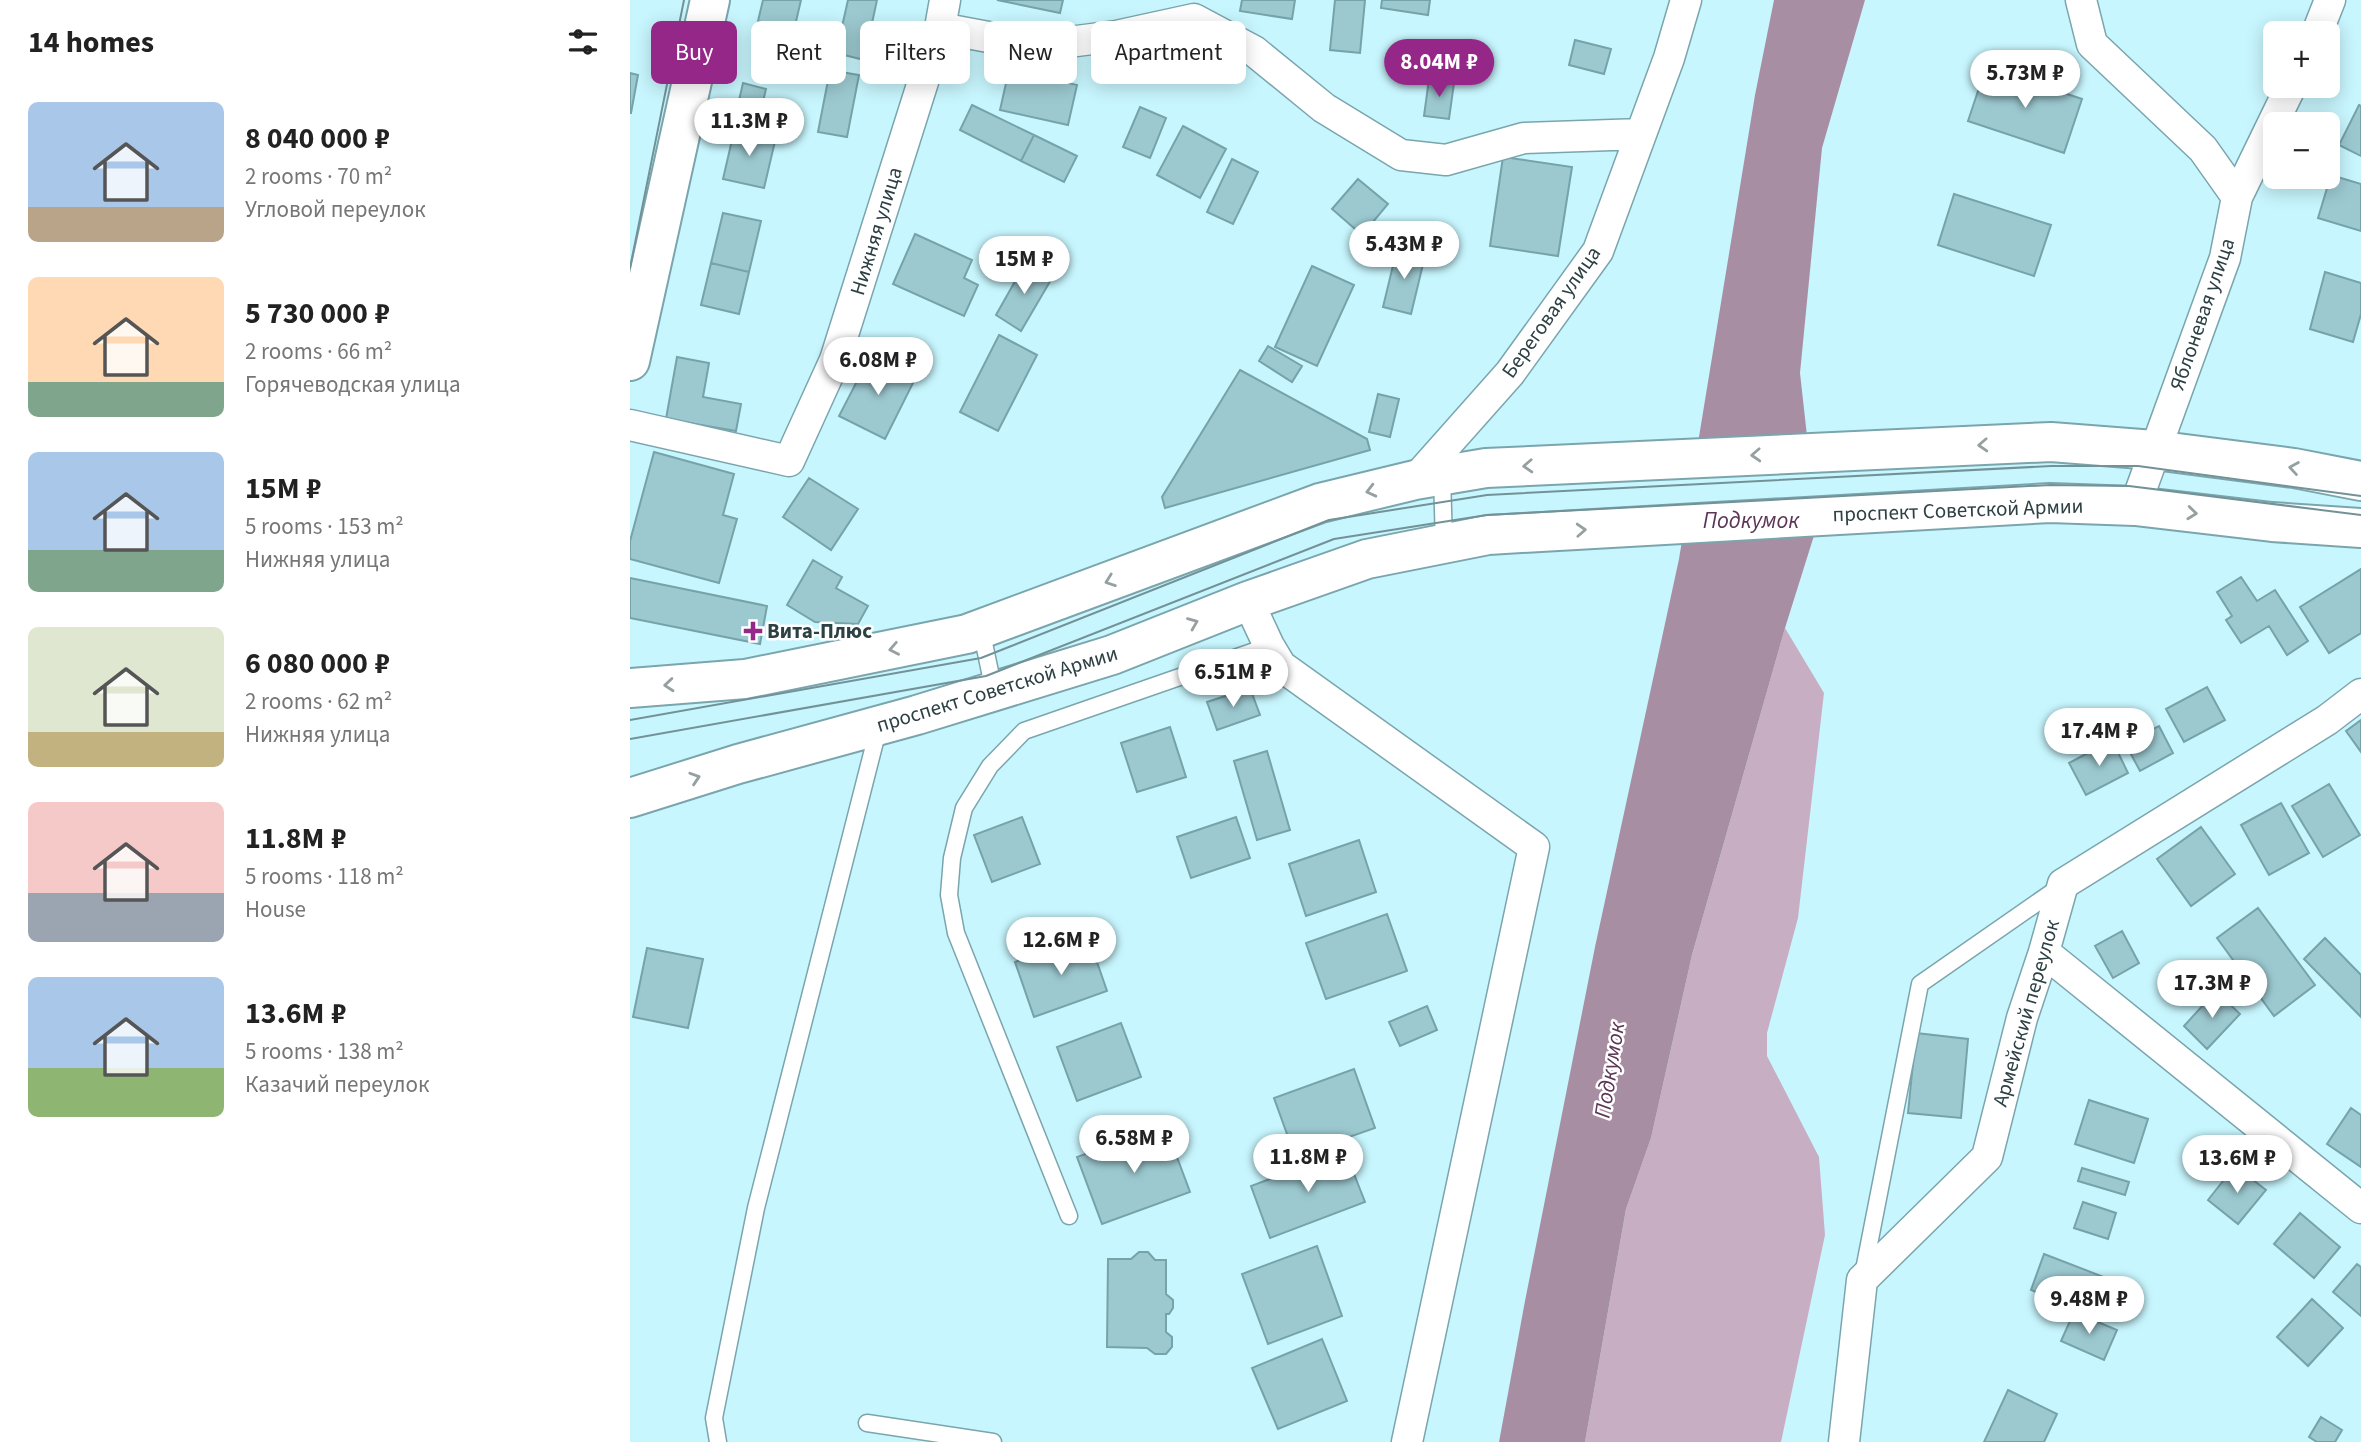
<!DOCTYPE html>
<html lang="en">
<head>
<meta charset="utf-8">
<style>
  body { margin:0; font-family:"Source Sans 3",sans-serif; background:#f6f6f6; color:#222; height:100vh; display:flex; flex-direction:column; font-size:26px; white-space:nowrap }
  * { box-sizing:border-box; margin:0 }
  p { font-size:23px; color:#767676 }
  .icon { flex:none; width:38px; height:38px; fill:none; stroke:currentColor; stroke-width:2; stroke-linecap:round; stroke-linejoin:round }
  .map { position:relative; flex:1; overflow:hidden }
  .details { display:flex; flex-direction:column; background:#fff; width:630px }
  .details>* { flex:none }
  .top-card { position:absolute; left:21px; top:21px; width:665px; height:63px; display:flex; gap:14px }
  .controls { position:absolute; left:1633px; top:21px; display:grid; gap:14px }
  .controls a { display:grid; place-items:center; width:77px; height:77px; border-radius:10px; background:#fff; box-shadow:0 4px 18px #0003; font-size:35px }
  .price { position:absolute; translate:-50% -60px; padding:0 16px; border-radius:24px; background:#fff; color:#222; font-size:23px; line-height:46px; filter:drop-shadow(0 2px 4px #0008) }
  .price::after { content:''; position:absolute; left:50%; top:42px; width:21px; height:16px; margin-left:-10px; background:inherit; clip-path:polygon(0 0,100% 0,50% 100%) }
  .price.on { background:#952788; color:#fff }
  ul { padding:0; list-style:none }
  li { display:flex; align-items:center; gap:21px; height:175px; padding:0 28px }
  li span { display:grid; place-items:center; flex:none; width:196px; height:140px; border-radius:10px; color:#555 }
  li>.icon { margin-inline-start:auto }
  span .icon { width:84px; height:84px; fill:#fffc; stroke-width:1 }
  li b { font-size:30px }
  h2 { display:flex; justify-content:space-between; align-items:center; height:84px; padding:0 28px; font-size:30px }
  .tag { padding:0 24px; border-radius:10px; background:#fff; box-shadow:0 4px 18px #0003; font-size:24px; line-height:63px }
  .tag.on { background:#952788; color:#fff }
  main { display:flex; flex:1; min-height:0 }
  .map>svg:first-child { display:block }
</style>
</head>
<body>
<main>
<section class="details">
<h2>14 homes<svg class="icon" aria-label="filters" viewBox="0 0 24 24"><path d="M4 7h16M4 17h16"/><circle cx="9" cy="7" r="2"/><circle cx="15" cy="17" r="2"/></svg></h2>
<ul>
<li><span style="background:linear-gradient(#a9c7e8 75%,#b9a48a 0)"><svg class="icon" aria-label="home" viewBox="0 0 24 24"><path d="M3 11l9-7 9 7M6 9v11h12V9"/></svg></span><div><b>8 040 000 ₽</b><p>2 rooms · 70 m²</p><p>Угловой переулок</p></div></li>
<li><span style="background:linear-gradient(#ffd9b3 75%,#7fa58c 0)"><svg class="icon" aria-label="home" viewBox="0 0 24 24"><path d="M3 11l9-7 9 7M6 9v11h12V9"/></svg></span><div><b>5 730 000 ₽</b><p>2 rooms · 66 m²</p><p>Горячеводская улица</p></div></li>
<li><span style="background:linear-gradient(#a9c7e8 70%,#7fa58c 0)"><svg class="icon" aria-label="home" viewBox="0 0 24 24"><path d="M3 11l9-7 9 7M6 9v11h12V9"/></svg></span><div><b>15M ₽</b><p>5 rooms · 153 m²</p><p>Нижняя улица</p></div></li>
<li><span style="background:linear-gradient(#dfe7d0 75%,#c2b280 0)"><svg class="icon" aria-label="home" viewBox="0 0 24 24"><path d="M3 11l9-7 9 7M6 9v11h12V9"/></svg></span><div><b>6 080 000 ₽</b><p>2 rooms · 62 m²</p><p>Нижняя улица</p></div></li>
<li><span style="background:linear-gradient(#f6c9c9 65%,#9aa5b1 0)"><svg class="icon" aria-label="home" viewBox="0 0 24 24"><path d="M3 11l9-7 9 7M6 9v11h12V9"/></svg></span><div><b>11.8M ₽</b><p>5 rooms · 118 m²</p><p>House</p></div></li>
<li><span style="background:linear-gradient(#a9c7e8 65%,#8fb573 0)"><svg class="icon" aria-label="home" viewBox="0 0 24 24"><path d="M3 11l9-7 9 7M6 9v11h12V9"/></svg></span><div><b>13.6M ₽</b><p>5 rooms · 138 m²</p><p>Казачий переулок</p></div></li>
</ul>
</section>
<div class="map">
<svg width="1731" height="1442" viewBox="0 0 1731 1442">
  <rect width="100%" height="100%" fill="#c8f6fe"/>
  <path fill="#c8aec3" d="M1155 628 1194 693 1168 918 1137 1033V1056L1189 1157 1195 1235 1151 1442H955L996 1209 1021 1138 1062 955Z"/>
  <path fill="#a88ea3" d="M1144 0H1235L1192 148 1170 373 1187 526 1155 628 1062 955 1021 1138 996 1209 955 1442H869L895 1301 965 947 1049 559 1125 95Z"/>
  <path fill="#c8f6fe" d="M1181 436 1190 525 1048 543 1065 441Z"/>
  <path fill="#9cc9d0" stroke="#76a2a9" stroke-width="2" d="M133 0H171L164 30 128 21Z
    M218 0H247L234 60 206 53Z
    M367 0H433L430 13Z
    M612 0H665L662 19 610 11Z
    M705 0H735L730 53 700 50Z
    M752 0H800L798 15 751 8Z
    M945 40 981 49 974 74 939 65Z
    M1356 67 1452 99 1434 153 1338 121Z
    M200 70 229 75 217 137 188 132Z
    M379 70 447 85 438 125 370 110Z
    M0 73 8 75 1 113H0Z
    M799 79 824 83 819 119 794 116Z
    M113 83 136 89 127 127 104 122Z
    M342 105 404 135 391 161 330 130Z
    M1729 105 1731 106V156L1709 145Z
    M510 107 536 118 520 158 493 147Z
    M553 126 596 149 570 198 527 175Z
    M105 127 146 137 134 188 93 179Z
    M404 135 447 156 434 182 391 161Z
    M873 157 942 167 928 256 860 246Z
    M602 159 628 172 603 224 577 212Z
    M1701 175 1731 184V231L1688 218Z
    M728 179 758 204 732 235 702 209Z
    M1324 194 1421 225 1404 276 1308 245Z
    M93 213 131 221 119 272 81 263Z
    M285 234 342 260 334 278 348 285 334 316 263 284Z
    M767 249 795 256 781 314 753 307Z
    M396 262 422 278 391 331 366 315Z
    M81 263 119 272 109 314 71 305Z
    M682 266 724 285 687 366 645 347Z
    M1695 272 1731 283V314L1723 342 1680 329Z
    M369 335 407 355 368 431 330 412Z
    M638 346 672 366 662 382 629 361Z
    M241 354 286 377 255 439 209 416Z
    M47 357 79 363 73 397 111 404 106 431 36 419Z
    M610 370 737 439 740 450 535 508 532 497Z
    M748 394 769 399 760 437 739 432Z
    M24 452 104 474 93 515 107 519 89 583 0 559V541Z
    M179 478 228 509 201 550 153 517Z
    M183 560 212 577 206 588 238 606 228 624 185 622 157 605Z
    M1731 569V633L1699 653 1670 607Z
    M1611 577 1627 601 1645 590 1678 641 1657 655 1639 626 1611 643 1596 620 1602 616 1587 592Z
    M0 578 137 606 130 644 0 618Z
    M1577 687 1595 720 1554 742 1536 709Z
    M620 688 630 715 587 730 577 702Z
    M1731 720V752L1716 731Z
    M1529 726 1543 753 1510 771 1495 743Z
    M540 727 556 777 507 792 491 743Z
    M1482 740 1498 773 1456 795 1439 763Z
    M637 751 660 830 627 840 604 761Z
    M1699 784 1730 835 1693 857 1662 806Z
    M1651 803 1679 853 1639 875 1611 825Z
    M392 817 410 864 362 882 344 835Z
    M606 817 620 858 561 878 547 837Z
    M1571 827 1605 874 1561 906 1527 859Z
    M729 840 746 892 676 916 659 864Z
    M1628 908 1685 985 1644 1016 1587 938Z
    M757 914 777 971 696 999 676 943Z
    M1492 931 1509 963 1483 978 1465 946Z
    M458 936 477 991 404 1017 385 962Z
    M1695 938 1731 975V1017L1674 959Z
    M17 948 73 959 58 1028 3 1017Z
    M1586 991 1610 1014 1577 1049 1554 1026Z
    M797 1006 807 1030 770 1046 759 1022Z
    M491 1023 511 1077 447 1101 427 1047Z
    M1286 1033 1338 1039 1331 1118 1278 1113Z
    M724 1069 745 1128 665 1156 644 1098Z
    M1459 1100 1518 1119 1504 1163 1445 1144Z
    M1721 1108 1731 1115V1167L1697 1144Z
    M535 1125 560 1192 472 1224 447 1157Z
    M715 1151 735 1202 640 1238 621 1186Z
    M1605 1166 1636 1190 1608 1224 1578 1200Z
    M1452 1168 1499 1182 1495 1195 1448 1181Z
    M1453 1202 1486 1213 1478 1239 1444 1228Z
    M1670 1213 1710 1247 1684 1278 1644 1244Z
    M687 1246 712 1316 638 1344 612 1274Z
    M509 1252H518L525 1260H536V1294L543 1300V1308L539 1314H536V1332L542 1337V1347L536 1354H525L517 1348 477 1347 478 1259H501Z
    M1414 1254 1484 1281 1470 1317 1401 1290Z
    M1727 1264 1731 1267V1316L1703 1292Z
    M1682 1299 1713 1328 1678 1366 1647 1337Z
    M1444 1312 1487 1330 1474 1360 1431 1341Z
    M692 1339 717 1401 648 1429 622 1368Z
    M1378 1390 1427 1414 1414 1442H1354Z
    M1691 1417 1712 1430 1705 1442H1687L1679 1437Z"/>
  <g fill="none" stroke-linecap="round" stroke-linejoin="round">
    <defs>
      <path id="lane" d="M812 475 814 544
        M351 629 364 691
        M439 1216 326 933 319 895 322 858 334 808 360 766 394 731 639 646
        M1233 1275 1290 984 1431 886
        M237 1423 363 1442
        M88 1442 84 1418 126 1208 249 726"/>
      <path id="street" d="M1451 0 1462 44 1573 149 1607 197
        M310 28 407 46 486 36 564 19 624 51 694 108 771 155 816 160 894 138 1011 134
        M1687 33 1700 0
        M0 425 159 461 205 360 310 28 315 0
        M785 480 880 373 968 251 1039 58 1056 0
        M1505 506 1595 258 1607 197 1661 86
        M618 601 639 646 651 666 904 847 777 1442
        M1414 952 1731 1208
        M1214 1442 1232 1280 1357 1157 1392 1018 1414 952 1433 884 1697 720 1731 694"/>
      <path id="secondary" d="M0 361 80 0
        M0 688 115 679 337 634 690 503 785 480 856 468 1421 442 1524 450 1664 468 1731 481
        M0 798 108 764 287 715 482 655 618 601 737 559 858 535 1420 503 1505 506 1642 522 1731 528"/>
    </defs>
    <use href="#lane" stroke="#7aa5ad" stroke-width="19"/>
    <use href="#street" stroke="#7aa5ad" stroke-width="33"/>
    <use href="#secondary" stroke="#7aa5ad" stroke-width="42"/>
    <use href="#lane" stroke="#fff" stroke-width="16"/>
    <use href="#street" stroke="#fff" stroke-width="30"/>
    <use href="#secondary" stroke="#fff" stroke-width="38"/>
    <path stroke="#739297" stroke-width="2" d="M0 268 54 0
      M0 720 351 658 699 520 857 495 1421 466H1508L1731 496
      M0 739 356 676 704 539 857 515 1420 485 1499 486 1731 515"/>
  </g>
  <defs><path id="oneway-chevron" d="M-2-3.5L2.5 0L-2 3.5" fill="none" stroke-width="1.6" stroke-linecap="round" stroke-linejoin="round" transform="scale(1.75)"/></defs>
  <g stroke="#96a0a1">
    <use href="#oneway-chevron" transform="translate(1353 445) rotate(177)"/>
    <use href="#oneway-chevron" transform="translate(1126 455) rotate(177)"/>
    <use href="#oneway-chevron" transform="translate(898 466) rotate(177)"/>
    <use href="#oneway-chevron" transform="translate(1664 468) rotate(-171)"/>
    <use href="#oneway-chevron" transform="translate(741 491) rotate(166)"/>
    <use href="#oneway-chevron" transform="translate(1562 513) rotate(6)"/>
    <use href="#oneway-chevron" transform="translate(951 530) rotate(-3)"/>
    <use href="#oneway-chevron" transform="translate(480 581) rotate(160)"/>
    <use href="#oneway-chevron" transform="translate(563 623) rotate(-22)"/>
    <use href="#oneway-chevron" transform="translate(264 649) rotate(169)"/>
    <use href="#oneway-chevron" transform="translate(39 685) rotate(175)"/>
    <use href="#oneway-chevron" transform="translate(65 778) rotate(-18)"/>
  </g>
  <path fill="#952788" stroke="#fff" stroke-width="2.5" d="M119.5 620.5h7v7h7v7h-7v7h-7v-7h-7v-7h7z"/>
  <g text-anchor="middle" stroke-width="5" stroke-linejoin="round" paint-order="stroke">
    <g font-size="21" fill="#2d4043" stroke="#fff">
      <text transform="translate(246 231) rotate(-73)" y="7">Нижняя улица</text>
      <text transform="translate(921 312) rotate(-55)" y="7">Береговая улица</text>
      <text transform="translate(1572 314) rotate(-71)" y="7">Яблоневая улица</text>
      <text transform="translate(1328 510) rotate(-2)" y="7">проспект Советской Армии</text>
      <text transform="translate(367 689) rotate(-17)" y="7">проспект Советской Армии</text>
      <text transform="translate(1396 1013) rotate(-74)" y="7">Армейский переулок</text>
    </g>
    <g font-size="21" font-weight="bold" fill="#2d4043" stroke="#fff" text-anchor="start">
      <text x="137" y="638">Вита-Плюс</text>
    </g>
    <g font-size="23" font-style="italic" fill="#5c3656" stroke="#fff">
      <text x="1121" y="528">Подкумок</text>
      <text transform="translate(979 1070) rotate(-81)" y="8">Подкумок</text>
    </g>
  </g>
</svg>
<div class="controls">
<a>+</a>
<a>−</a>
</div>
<b class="price on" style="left:809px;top:99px">8.04M ₽</b>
<b class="price" style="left:1395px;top:110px">5.73M ₽</b>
<b class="price" style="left:119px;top:158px">11.3M ₽</b>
<b class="price" style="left:774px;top:281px">5.43M ₽</b>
<b class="price" style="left:394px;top:296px">15M ₽</b>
<b class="price" style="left:248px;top:397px">6.08M ₽</b>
<b class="price" style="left:603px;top:709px">6.51M ₽</b>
<b class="price" style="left:1469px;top:768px">17.4M ₽</b>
<b class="price" style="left:431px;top:977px">12.6M ₽</b>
<b class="price" style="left:1582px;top:1020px">17.3M ₽</b>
<b class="price" style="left:504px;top:1175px">6.58M ₽</b>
<b class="price" style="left:678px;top:1194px">11.8M ₽</b>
<b class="price" style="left:1607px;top:1195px">13.6M ₽</b>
<b class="price" style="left:1459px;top:1336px">9.48M ₽</b>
<div class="top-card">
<a class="tag on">Buy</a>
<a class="tag">Rent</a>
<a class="tag">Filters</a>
<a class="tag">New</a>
<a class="tag">Apartment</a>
</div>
</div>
</main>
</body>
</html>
